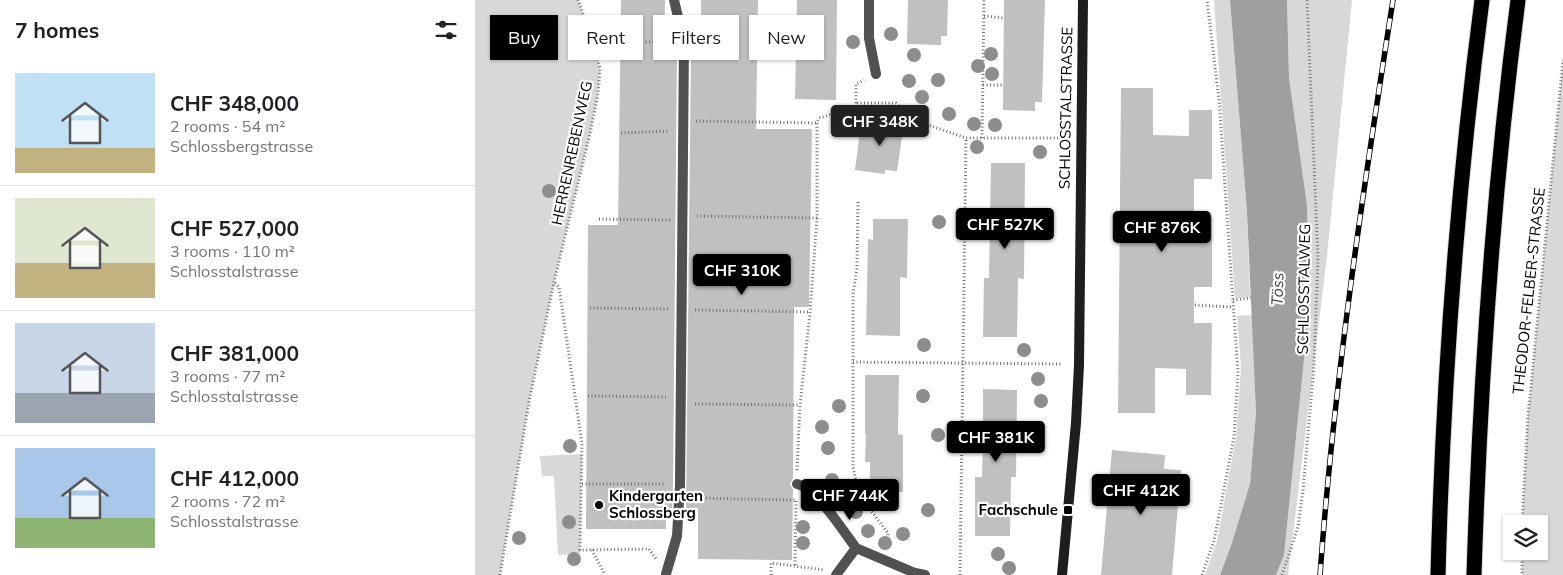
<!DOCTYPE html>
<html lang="en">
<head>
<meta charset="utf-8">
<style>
  body { margin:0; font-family:Mulish,sans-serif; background:#f2f2f2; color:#202124; height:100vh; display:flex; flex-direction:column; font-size:19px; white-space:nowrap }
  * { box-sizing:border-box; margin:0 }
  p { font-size:16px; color:#757577 }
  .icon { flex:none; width:28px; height:28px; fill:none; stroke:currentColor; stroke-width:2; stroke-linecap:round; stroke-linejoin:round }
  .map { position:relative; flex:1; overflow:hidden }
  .details { display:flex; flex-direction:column; background:#fff; width:475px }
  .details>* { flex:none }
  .guide { position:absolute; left:15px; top:15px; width:475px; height:45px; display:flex; gap:10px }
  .tools { position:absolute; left:1028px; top:515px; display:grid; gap:10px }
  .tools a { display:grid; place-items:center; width:45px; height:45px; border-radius:0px; background:#fff; box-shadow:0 1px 4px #0004; font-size:25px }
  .price { position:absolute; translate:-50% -42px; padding:0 11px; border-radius:5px; background:#000; color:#fff; font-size:16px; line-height:32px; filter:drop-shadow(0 1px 2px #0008) }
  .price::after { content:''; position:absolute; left:50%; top:30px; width:15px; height:11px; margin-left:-8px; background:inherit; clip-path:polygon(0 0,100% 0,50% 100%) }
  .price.current { background:#222; color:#fff }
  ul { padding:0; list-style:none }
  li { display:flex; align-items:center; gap:15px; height:125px; padding:0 15px }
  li+li { border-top:1px solid #e0e0e0 }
  li span { display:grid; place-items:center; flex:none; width:140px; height:100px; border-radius:0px; color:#555 }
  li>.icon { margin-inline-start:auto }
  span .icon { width:60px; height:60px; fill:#fffc; stroke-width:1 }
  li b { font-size:21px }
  h2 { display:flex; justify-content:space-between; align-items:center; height:60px; padding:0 15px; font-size:21px }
  .tag { padding:0 18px; border-radius:0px; background:#fff; box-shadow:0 1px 4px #0004; font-size:18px; line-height:45px }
  .tag.current { background:#000; color:#fff }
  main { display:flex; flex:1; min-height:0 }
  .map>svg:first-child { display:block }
</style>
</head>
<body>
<main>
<section class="details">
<h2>7 homes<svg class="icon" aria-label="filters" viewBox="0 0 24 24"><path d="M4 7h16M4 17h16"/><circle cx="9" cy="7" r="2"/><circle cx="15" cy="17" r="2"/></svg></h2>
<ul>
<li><span style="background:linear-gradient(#bfe0f5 75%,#c2b280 0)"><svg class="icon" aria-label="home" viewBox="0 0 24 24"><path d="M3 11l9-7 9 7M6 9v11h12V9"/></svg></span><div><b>CHF 348,000</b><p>2 rooms · 54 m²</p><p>Schlossbergstrasse</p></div></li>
<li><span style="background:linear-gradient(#dfe7d0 65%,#c2b280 0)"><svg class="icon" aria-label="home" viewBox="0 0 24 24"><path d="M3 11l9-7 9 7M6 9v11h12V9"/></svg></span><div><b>CHF 527,000</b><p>3 rooms · 110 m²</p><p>Schlosstalstrasse</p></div></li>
<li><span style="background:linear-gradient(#c9d6e8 70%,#9aa5b1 0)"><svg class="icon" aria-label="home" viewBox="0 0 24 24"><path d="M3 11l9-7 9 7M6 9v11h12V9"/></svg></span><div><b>CHF 381,000</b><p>3 rooms · 77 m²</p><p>Schlosstalstrasse</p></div></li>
<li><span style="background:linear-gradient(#a9c7e8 70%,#8fb573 0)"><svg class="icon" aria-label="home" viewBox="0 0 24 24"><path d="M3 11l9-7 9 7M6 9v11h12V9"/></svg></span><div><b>CHF 412,000</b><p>2 rooms · 72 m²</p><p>Schlosstalstrasse</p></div></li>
</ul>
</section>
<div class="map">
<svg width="1088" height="575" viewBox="0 0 1088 575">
  <rect width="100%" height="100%" fill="#fff"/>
  <path fill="#d8d8d8" d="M0 0H103L121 48 125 70 123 94 115 134 79 282 54 402 25 575H0Z
    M739 0H755L772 212 775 297 760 298Z
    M812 0H877L852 256 813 575H801L809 555 833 320 832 205 814 78Z
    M1088 60V575H1047V551H1064V524H1047L1053 416Z
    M777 315 781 413 775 485 756 547 745 575H730L742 541 761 437 766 367 762 316Z
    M107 454 105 554 83 555 79 476H67L65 456Z"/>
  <path fill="#9f9f9f" d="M755 0H812L814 78 832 205 833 320 809 555 801 575H745L756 546 775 484 781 413 772 212Z"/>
  <path fill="#c0c0c0" d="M146 0H190L189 50H202L198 485 197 508 191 509V529H111L113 225H143Z
    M226 0H283L281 129H337L334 307H319L318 478 315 484 318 490 317 560 223 559V508H211L216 51H226Z
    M322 0H362L361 100 320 99Z
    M433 0H473L472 36H466V45L432 44Z
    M529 0H570L567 102H560V111L528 110Z
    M646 88H678V135L714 136V110H737V179H719V216L737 217V287H719V323H737L736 395H711V369L680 368V413H643Z
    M408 120 429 123 422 171 410 170V174L380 170 386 124 407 127Z
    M516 163H550L549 279 543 278 542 337H508L509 278H514Z
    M398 219H433L432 278 425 277V336L391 335 393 239 398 240Z
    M390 375H424L423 434 428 435V492H395V462H390L391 434H390Z
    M508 389 542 390 541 477H536L535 536H500V477H507L508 441 491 431 508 426Z
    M637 450 690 455 689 469 706 470 697 575H626Z"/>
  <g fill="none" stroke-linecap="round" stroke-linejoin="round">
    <defs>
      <path id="highway" d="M963 575C968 383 982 191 1007 0
        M999 575C1005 383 1018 191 1043 0"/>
    </defs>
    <use href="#highway" stroke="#dbdbdb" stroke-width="17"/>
    <path stroke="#737373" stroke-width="3" stroke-dasharray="1 2.5" stroke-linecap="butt" d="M509 16 528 18
      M146 42H196
      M508 85H528
      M382 103H421L439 120 491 138H594
      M221 121 342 123
      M146 133 194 131
      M507 138 509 0
      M383 202 382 268 378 294V467L384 495 413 533 412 546
      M222 216 342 218
      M124 219 195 220
      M80 283 84 287 107 444 105 550 174 549 181 559
      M758 300 776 298
      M720 305 758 307
      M115 308 194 309
      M220 310 335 312
      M378 362 586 364
      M113 396 193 397
      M220 404 325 405
      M322 470 325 405 335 312 342 218V123L344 118 381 107V84L389 80
      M107 484H191
      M217 498 320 500
      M1047 524 1053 416 1088 60
      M117 550 130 575
      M1047 551V575
      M320 565 321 499
      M25 575 54 402 79 282 115 134 123 94 125 70 121 48 103 0
      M296 575V563L350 570
      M485 575 491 138
      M727 575 739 541 759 437 763 373 744 100 732 0
      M807 575 823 527 828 490 839 365 843 258 832 0"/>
    <path stroke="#515151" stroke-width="10" d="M191 574 202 536 205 485 209 42 199 0"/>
    <path stroke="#515151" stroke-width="10" d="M394 0V38L401 74
      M322 484C342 489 368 531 381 548L361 575
      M381 548 440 573 450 575"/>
    <path stroke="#1e1e1e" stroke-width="10" d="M587 575 601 423 604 365 608 0"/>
    <use href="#highway" stroke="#000" stroke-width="15"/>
    <defs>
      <path id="rail" d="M845 575C859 382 888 191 918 0"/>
    </defs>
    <use href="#rail" stroke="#000" stroke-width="5.5"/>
    <use href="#rail" stroke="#fff" stroke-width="4" stroke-dasharray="11" stroke-linecap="butt"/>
  </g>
  <g fill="#8d8d8d">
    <circle cx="416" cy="34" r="7"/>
    <circle cx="378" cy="42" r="7"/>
    <circle cx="516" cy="54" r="7"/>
    <circle cx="439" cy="55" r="7"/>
    <circle cx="503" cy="66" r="7"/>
    <circle cx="517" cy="74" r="7"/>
    <circle cx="463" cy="80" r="7"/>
    <circle cx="434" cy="81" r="7"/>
    <circle cx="447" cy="97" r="7"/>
    <circle cx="474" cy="114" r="7"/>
    <circle cx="499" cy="124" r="7"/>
    <circle cx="520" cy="125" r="7"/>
    <circle cx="502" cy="147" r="7"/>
    <circle cx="565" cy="152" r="7"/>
    <circle cx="74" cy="191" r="7"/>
    <circle cx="464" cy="222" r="7"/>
    <circle cx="449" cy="345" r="7"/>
    <circle cx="549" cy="350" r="7"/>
    <circle cx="563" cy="379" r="7"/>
    <circle cx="448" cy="396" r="7"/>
    <circle cx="566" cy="401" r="7"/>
    <circle cx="364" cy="406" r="7"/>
    <circle cx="347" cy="427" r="7"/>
    <circle cx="463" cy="435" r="7"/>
    <circle cx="95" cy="446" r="7"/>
    <circle cx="353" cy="448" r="7"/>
    <circle cx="357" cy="480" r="7"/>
    <circle cx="453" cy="510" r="7"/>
    <circle cx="381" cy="512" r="7"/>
    <circle cx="94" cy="522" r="7"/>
    <circle cx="328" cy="527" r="7"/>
    <circle cx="393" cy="531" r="7"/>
    <circle cx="428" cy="534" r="7"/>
    <circle cx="44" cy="538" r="7"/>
    <circle cx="328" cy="543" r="7"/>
    <circle cx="410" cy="543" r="7"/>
    <circle cx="523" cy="554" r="7"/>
    <circle cx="99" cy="559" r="7"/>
    <circle cx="534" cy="568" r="7"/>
  </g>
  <g fill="#000" stroke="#fff" stroke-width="2">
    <circle cx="124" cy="505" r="5"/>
    <rect x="588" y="505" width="10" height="10" rx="2.5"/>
  </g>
  <g text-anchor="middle" stroke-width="4.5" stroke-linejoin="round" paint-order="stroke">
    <g font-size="15" fill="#000" stroke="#fff">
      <text transform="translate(591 108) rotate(-89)" y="5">SCHLOSSTALSTRASSE</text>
      <text transform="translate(97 153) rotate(-78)" y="5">HERRENREBENWEG</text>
      <text transform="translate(829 289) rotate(-89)" y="5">SCHLOSSTALWEG</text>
      <text transform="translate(1054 291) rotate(-84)" y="5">THEODOR-FELBER-STRASSE</text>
    </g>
    <g font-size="15" font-weight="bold" fill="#000" stroke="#fff" text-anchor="start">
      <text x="134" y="501">Kindergarten<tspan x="134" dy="17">Schlossberg</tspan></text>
      <text x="583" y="515" text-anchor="end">Fachschule</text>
    </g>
    <g font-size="16" font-style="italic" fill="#404040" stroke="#fff">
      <text transform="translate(802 289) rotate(-88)" y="6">Töss</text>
    </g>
  </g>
</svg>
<div class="tools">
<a><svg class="icon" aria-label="layers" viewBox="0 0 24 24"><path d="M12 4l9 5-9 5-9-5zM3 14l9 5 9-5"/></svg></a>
</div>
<b class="price current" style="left:405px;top:147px">CHF 348K</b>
<b class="price" style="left:530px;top:250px">CHF 527K</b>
<b class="price" style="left:687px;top:253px">CHF 876K</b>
<b class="price" style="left:267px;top:296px">CHF 310K</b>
<b class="price" style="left:521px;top:463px">CHF 381K</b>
<b class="price" style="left:666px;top:516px">CHF 412K</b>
<b class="price" style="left:375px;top:521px">CHF 744K</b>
<div class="guide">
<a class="tag current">Buy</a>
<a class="tag">Rent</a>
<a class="tag">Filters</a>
<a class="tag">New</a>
</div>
</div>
</main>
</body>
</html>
